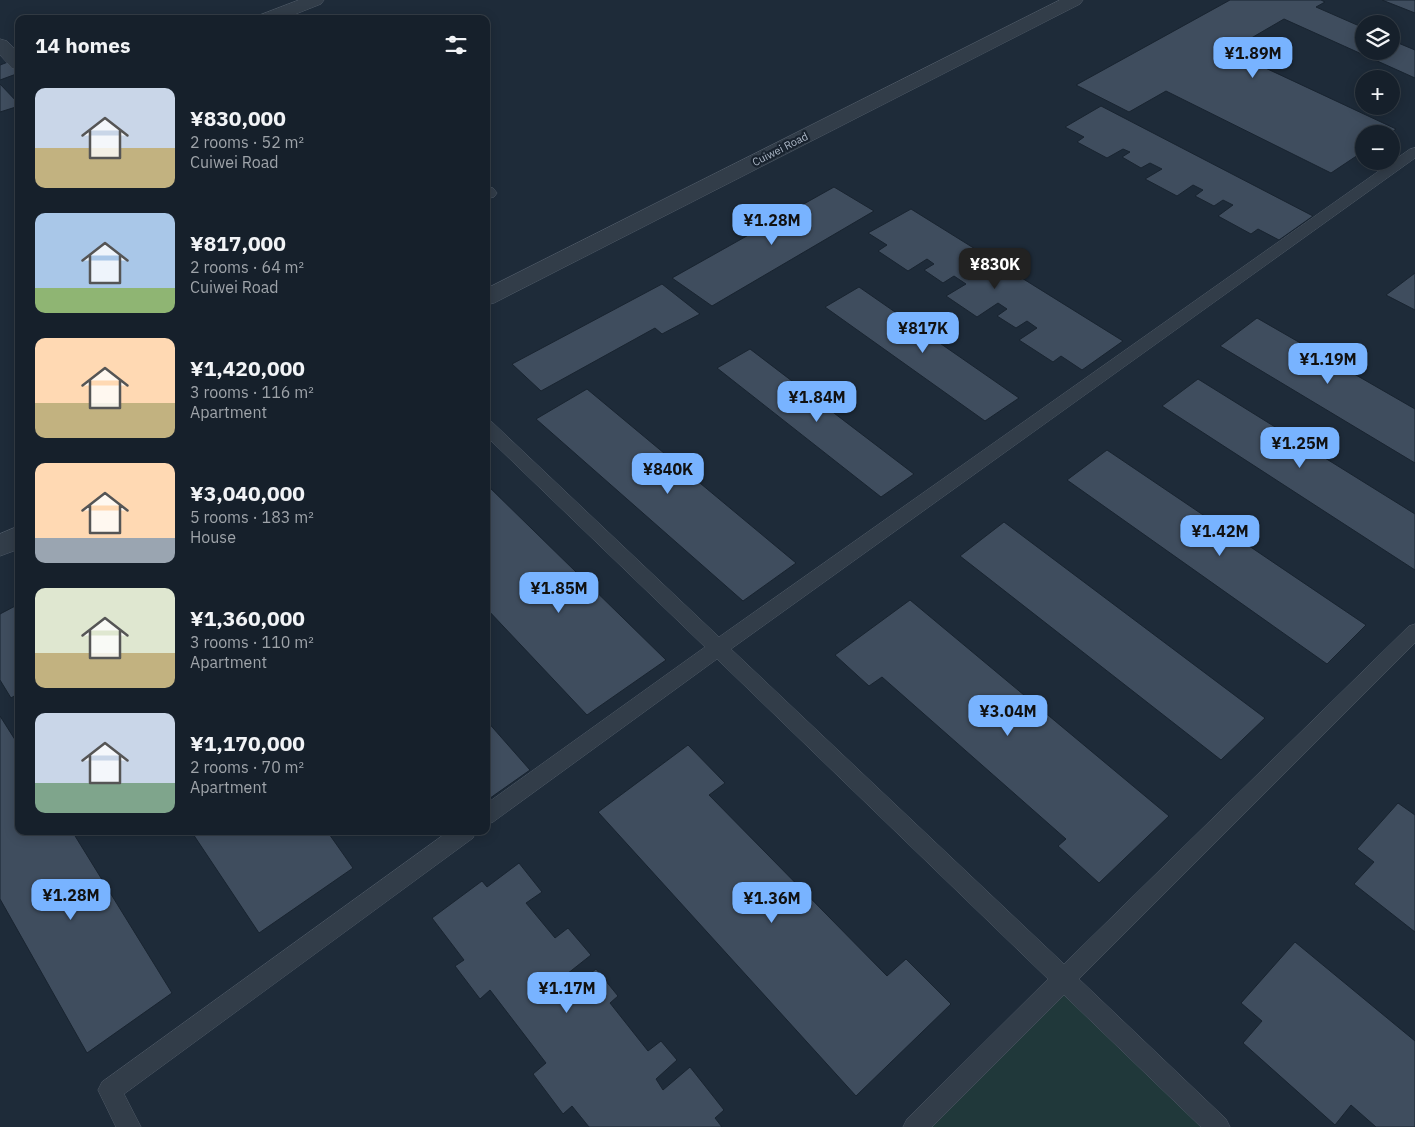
<!DOCTYPE html>
<html lang="en">
<head>
<meta charset="utf-8">
<style>
  body { margin:0; font-family:"IBM Plex Sans",sans-serif; background:#1f2833; color:#f1f3f6; height:100vh; display:flex; flex-direction:column; font-size:19px; white-space:nowrap }
  * { box-sizing:border-box; margin:0 }
  p { font-size:16px; color:#9ea3a9 }
  .icon { flex:none; width:28px; height:28px; fill:none; stroke:currentColor; stroke-width:2; stroke-linecap:round; stroke-linejoin:round }
  .map { position:relative; flex:1; overflow:hidden }
  .panel { position:absolute; left:15px; top:15px; width:475px; height:820px; display:flex; flex-direction:column; background:#16202b; border-radius:10px; box-shadow:0 2px 12px #0003,0 0 0 1px #353e47 }
  .panel>* { flex:none }
  .tools { position:absolute; left:1355px; top:15px; display:grid; gap:10px }
  .tools a { display:grid; place-items:center; width:45px; height:45px; border-radius:50%; background:#16202b; box-shadow:0 2px 12px #0003,0 0 0 1px #353e47; font-size:25px }
  .price { position:absolute; translate:-50% -42px; padding:0 11px; border-radius:10px; background:#78b3ff; color:#111; font-size:16px; line-height:32px; filter:drop-shadow(0 1px 2px #0008) }
  .price::after { content:''; position:absolute; left:50%; top:30px; width:15px; height:11px; margin-left:-8px; background:inherit; clip-path:polygon(0 0,100% 0,50% 100%) }
  .price.current { background:#222; color:#fff }
  ul { padding:0; list-style:none }
  li { display:flex; align-items:center; gap:15px; height:125px; padding:0 20px }
  li span { display:grid; place-items:center; flex:none; width:140px; height:100px; border-radius:10px; color:#555 }
  li>.icon { margin-inline-start:auto }
  span .icon { width:60px; height:60px; fill:#fffc; stroke-width:1 }
  li b { font-size:21px }
  h2 { display:flex; justify-content:space-between; align-items:center; height:60px; padding:0 20px; font-size:21px }
  .map>svg:first-child { display:block }
</style>
</head>
<body>
<div class="map">
<svg width="1415" height="1127" viewBox="0 0 1415 1127">
  <rect width="100%" height="100%" fill="#1e2b39"/>
  <path fill="#20383a" d="M1063 980 1218 1127H915Z"/>
  <path fill="#3f4d5e" stroke="#192430" d="M1230 0H1321L1325 2 1316 7 1364 28V51H1391V40L1415 50V78L1284 19 1229 51 1396 129 1389 134H1364V151L1331 173 1166 91 1129 112 1076 85Z
    M1382 0H1415V13Z
    M8 62 19 73 0 80V65Z
    M0 84 19 104V106L0 112Z
    M1101 106 1313 216 1279 240 1258 229 1251 234 1218 216 1233 205 1223 200 1214 206 1195 196 1203 190 1193 185 1177 196 1145 179 1162 169 1150 163 1141 168 1122 157 1130 152 1123 149 1107 158 1077 142 1084 137 1065 127Z
    M834 187 874 211 712 306 672 278Z
    M911 209 1123 341 1082 370 1061 356 1053 362 1019 340 1037 328 1027 321 1016 328 997 316 1007 309 998 303 977 317 946 296 966 284 954 276 943 283 924 270 934 264 927 259 908 271 878 251 887 245 868 233Z
    M1415 273V310L1386 295Z
    M662 284 700 314 662 334 655 328 541 391 512 364Z
    M859 287 1019 398 985 421 825 307Z
    M1257 318 1415 409V463L1220 346Z
    M750 349 914 474 881 497 717 368Z
    M1198 379 1415 514V570L1162 406Z
    M587 389 796 563 743 601 536 419Z
    M1107 450 1366 625 1327 664 1067 480Z
    M486 484 666 660 587 715 486 608Z
    M1004 522 1265 718 1221 760 960 556Z
    M910 600 1169 816 1099 883 1058 846 1066 839 882 677 869 686 835 655Z
    M19 604V693L11 698 0 680V614Z
    M0 716 19 746V831H72L172 993 87 1053 0 899Z
    M486 720 530 770 486 801Z
    M688 745 725 783 709 795 887 976 906 959 951 1004 856 1096 598 812Z
    M1398 803 1415 815V932L1354 884 1374 862 1357 849Z
    M191 831H327L353 868 259 933Z
    M519 863 542 892 526 903 555 938 568 928 591 955 567 974 576 985 596 969 618 996 610 1003 648 1051 661 1041 677 1060 656 1079 663 1090 690 1067 724 1110 715 1118 722 1127H589L572 1106 563 1114 533 1074 546 1063 490 990 480 999 455 966 464 960 432 918 482 881 487 887Z
    M1295 942 1415 1041V1127H1376L1351 1105 1335 1125 1243 1043 1262 1021 1241 1003Z"/>
  <g fill="none" stroke-linecap="round" stroke-linejoin="round">
    <defs>
      <path id="service" d="M1415 148V158L731 649 1064 964 1409 626 1415 624V643L1079 979 1226 1119 1230 1127H1201L1064 995 932 1127H903L907 1119 1048 979 717 659 493 822 486 825V804L705 647 486 436V420L492 422 719 637 1410 149Z
        M449 831H476L473 838 124 1094 141 1127H116L98 1090 102 1082Z"/>
      <path id="minor" d="M299 0H324L321 4 283 19H257L260 15Z
        M1060 0H1083L1080 4 494 303 486 305V289Z
        M0 39 7 41 19 53V70L12 68 0 55Z
        M486 186 493 188 497 193 494 197 486 199Z
        M19 526V549L0 556V534Z"/>
    </defs>
    <use href="#service" stroke="#4f5a67" stroke-width="1"/>
    <use href="#minor" stroke="#4f5a67" stroke-width="1"/>
    <use href="#service" fill="#323d49" fill-rule="evenodd"/>
    <use href="#minor" fill="#323d49" fill-rule="evenodd"/>
  </g>
  <g text-anchor="middle" stroke-width="4.5" stroke-linejoin="round" paint-order="stroke">
    <g font-size="11" fill="#acb7c6" stroke="#18222e">
      <text transform="translate(780 149) rotate(-27)" y="4">Cuiwei Road</text>
    </g>
  </g>
</svg>
<div class="tools">
<a><svg class="icon" aria-label="layers" viewBox="0 0 24 24"><path d="M12 4l9 5-9 5-9-5zM3 14l9 5 9-5"/></svg></a>
<a>+</a>
<a>−</a>
</div>
<b class="price" style="left:1253px;top:79px">¥1.89M</b>
<b class="price" style="left:772px;top:246px">¥1.28M</b>
<b class="price current" style="left:995px;top:290px">¥830K</b>
<b class="price" style="left:923px;top:354px">¥817K</b>
<b class="price" style="left:1328px;top:385px">¥1.19M</b>
<b class="price" style="left:817px;top:423px">¥1.84M</b>
<b class="price" style="left:1300px;top:469px">¥1.25M</b>
<b class="price" style="left:668px;top:495px">¥840K</b>
<b class="price" style="left:1220px;top:557px">¥1.42M</b>
<b class="price" style="left:559px;top:614px">¥1.85M</b>
<b class="price" style="left:1008px;top:737px">¥3.04M</b>
<b class="price" style="left:71px;top:921px">¥1.28M</b>
<b class="price" style="left:772px;top:924px">¥1.36M</b>
<b class="price" style="left:567px;top:1014px">¥1.17M</b>
<section class="panel">
<h2>14 homes<svg class="icon" aria-label="filters" viewBox="0 0 24 24"><path d="M4 7h16M4 17h16"/><circle cx="9" cy="7" r="2"/><circle cx="15" cy="17" r="2"/></svg></h2>
<ul>
<li><span style="background:linear-gradient(#c9d6e8 60%,#c2b280 0)"><svg class="icon" aria-label="home" viewBox="0 0 24 24"><path d="M3 11l9-7 9 7M6 9v11h12V9"/></svg></span><div><b>¥830,000</b><p>2 rooms · 52 m²</p><p>Cuiwei Road</p></div></li>
<li><span style="background:linear-gradient(#a9c7e8 75%,#8fb573 0)"><svg class="icon" aria-label="home" viewBox="0 0 24 24"><path d="M3 11l9-7 9 7M6 9v11h12V9"/></svg></span><div><b>¥817,000</b><p>2 rooms · 64 m²</p><p>Cuiwei Road</p></div></li>
<li><span style="background:linear-gradient(#ffd9b3 65%,#c2b280 0)"><svg class="icon" aria-label="home" viewBox="0 0 24 24"><path d="M3 11l9-7 9 7M6 9v11h12V9"/></svg></span><div><b>¥1,420,000</b><p>3 rooms · 116 m²</p><p>Apartment</p></div></li>
<li><span style="background:linear-gradient(#ffd9b3 75%,#9aa5b1 0)"><svg class="icon" aria-label="home" viewBox="0 0 24 24"><path d="M3 11l9-7 9 7M6 9v11h12V9"/></svg></span><div><b>¥3,040,000</b><p>5 rooms · 183 m²</p><p>House</p></div></li>
<li><span style="background:linear-gradient(#dfe7d0 65%,#c2b280 0)"><svg class="icon" aria-label="home" viewBox="0 0 24 24"><path d="M3 11l9-7 9 7M6 9v11h12V9"/></svg></span><div><b>¥1,360,000</b><p>3 rooms · 110 m²</p><p>Apartment</p></div></li>
<li><span style="background:linear-gradient(#c9d6e8 70%,#7fa58c 0)"><svg class="icon" aria-label="home" viewBox="0 0 24 24"><path d="M3 11l9-7 9 7M6 9v11h12V9"/></svg></span><div><b>¥1,170,000</b><p>2 rooms · 70 m²</p><p>Apartment</p></div></li>
</ul>
</section>
</div>
</body>
</html>
